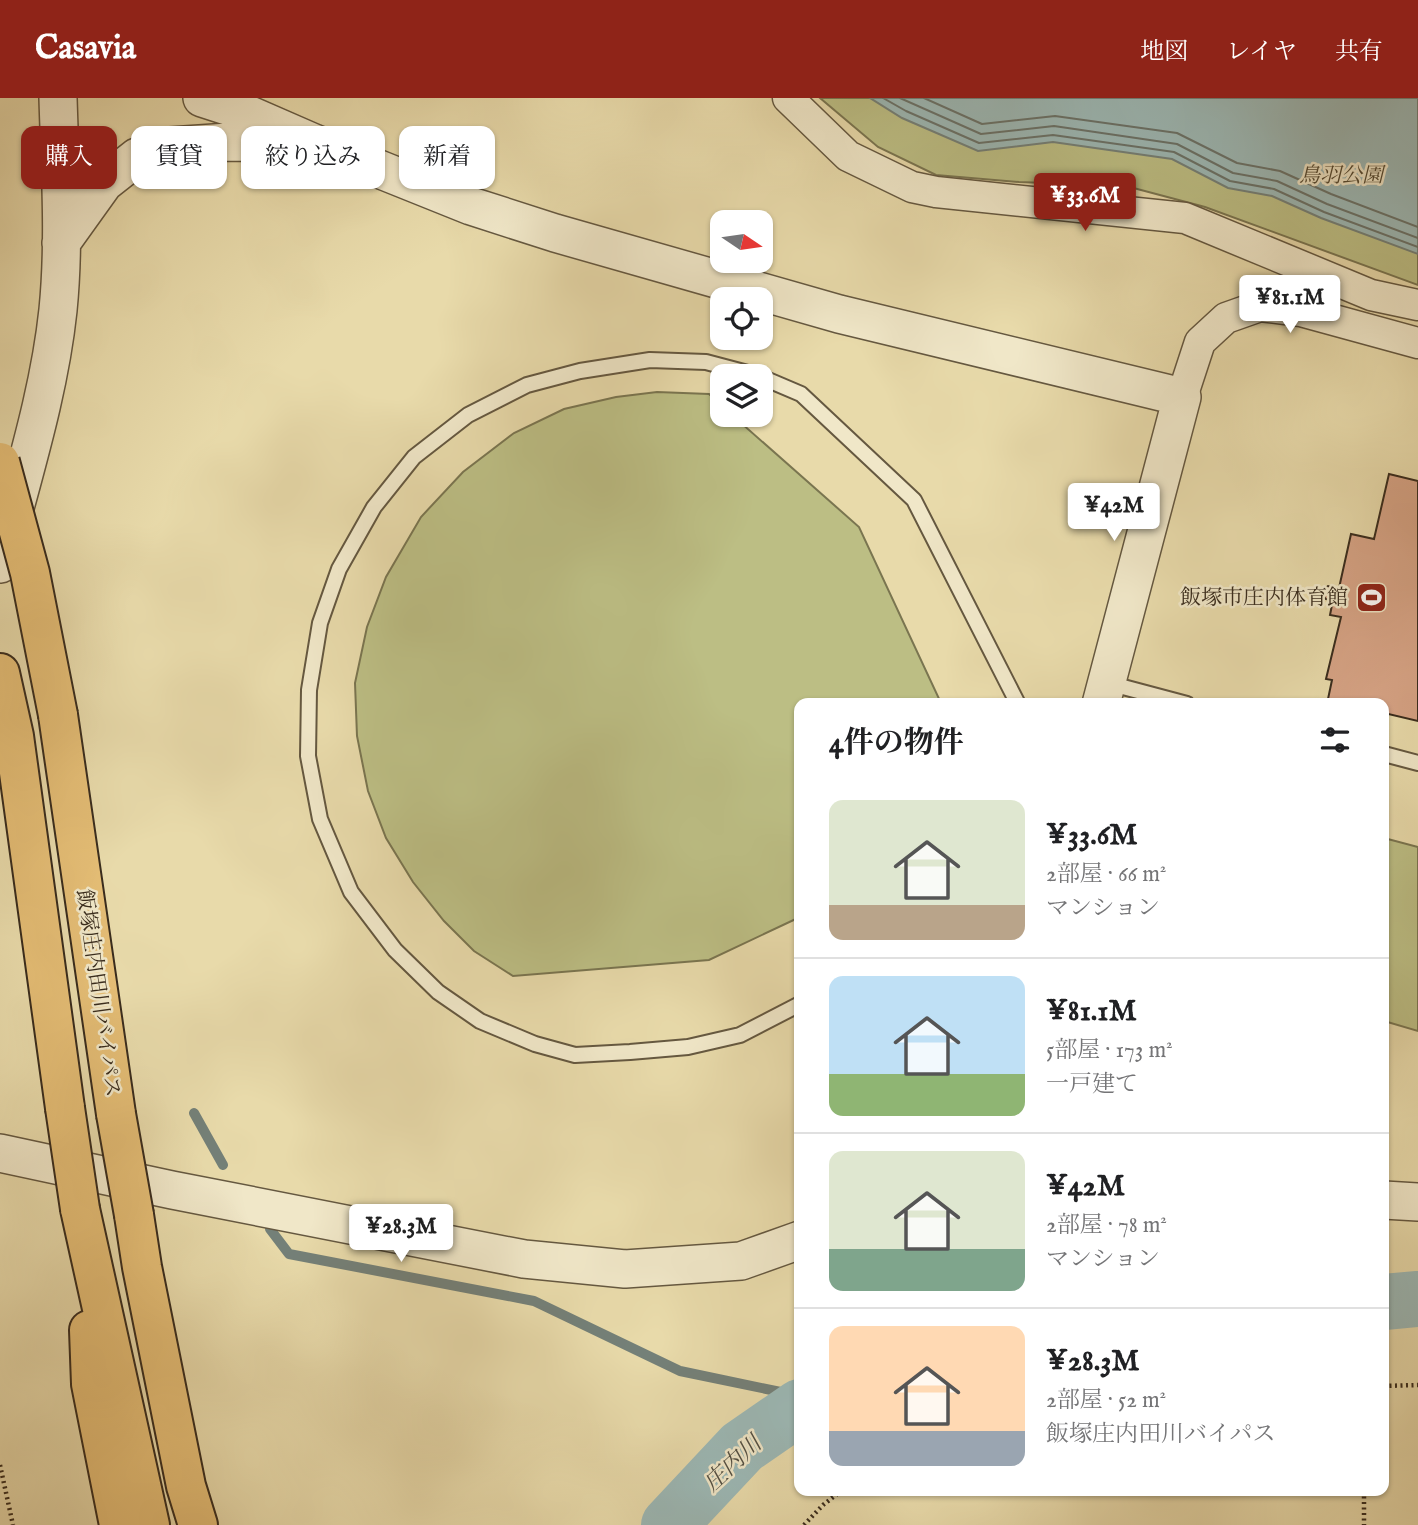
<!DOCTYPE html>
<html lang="ja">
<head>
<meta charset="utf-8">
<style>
  body { margin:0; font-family:"IM FELL English","Noto Serif JP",serif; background:#f2f2f2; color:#202124; height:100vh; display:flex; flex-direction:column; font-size:26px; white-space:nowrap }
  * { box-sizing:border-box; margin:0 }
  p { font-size:23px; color:#757577 }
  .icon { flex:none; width:38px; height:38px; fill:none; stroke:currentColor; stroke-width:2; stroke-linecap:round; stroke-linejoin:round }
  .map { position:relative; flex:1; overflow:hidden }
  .panel { position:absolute; left:794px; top:600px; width:595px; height:798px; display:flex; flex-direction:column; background:#fff; border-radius:14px; box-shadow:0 2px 5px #0004 }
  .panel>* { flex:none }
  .guide { position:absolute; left:21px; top:28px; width:665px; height:63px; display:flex; gap:14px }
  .needle { width:46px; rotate:103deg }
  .buttons { position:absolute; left:710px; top:112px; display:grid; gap:14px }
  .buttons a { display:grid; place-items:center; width:63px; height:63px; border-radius:14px; background:#fff; box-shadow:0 2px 5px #0004; font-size:35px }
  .price { position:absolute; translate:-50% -60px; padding:0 16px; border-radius:7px; background:#fff; color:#222; font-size:23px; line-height:46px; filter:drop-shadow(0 2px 4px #0008) }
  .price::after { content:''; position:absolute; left:50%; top:42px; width:21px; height:16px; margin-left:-10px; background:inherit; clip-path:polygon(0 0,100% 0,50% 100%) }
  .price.current { background:#8f2418; color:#fff }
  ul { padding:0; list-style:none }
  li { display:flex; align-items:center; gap:21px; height:175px; padding:0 35px }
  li+li { border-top:2px solid #e0e0e0 }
  li span { display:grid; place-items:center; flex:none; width:196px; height:140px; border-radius:14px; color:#555 }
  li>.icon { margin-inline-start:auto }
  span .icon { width:84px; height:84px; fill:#fffc; stroke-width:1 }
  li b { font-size:30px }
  h2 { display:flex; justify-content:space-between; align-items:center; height:84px; padding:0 35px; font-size:30px }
  .chip { padding:0 24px; border-radius:14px; background:#fff; box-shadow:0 2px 5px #0004; font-size:24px; line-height:63px }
  .chip.current { background:#8f2418; color:#fff }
  header { display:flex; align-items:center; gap:42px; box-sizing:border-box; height:98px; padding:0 35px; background:#8f2418; color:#fff }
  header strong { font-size:33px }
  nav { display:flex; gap:38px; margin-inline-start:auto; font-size:24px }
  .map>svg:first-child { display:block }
</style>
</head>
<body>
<header>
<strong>Casavia</strong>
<nav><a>地図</a><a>レイヤ</a><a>共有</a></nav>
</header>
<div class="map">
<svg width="1418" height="1427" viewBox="0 0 1418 1427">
  <rect width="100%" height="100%" fill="#e8daaa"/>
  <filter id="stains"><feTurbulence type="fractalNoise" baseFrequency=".00286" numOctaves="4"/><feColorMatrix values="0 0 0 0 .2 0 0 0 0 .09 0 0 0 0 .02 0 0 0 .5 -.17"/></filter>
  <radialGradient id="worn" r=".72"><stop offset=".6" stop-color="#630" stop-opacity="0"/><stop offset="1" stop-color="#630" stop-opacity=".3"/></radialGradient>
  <path fill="#bcbe84" stroke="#7a7550" stroke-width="2" d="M820 0H1418V187L1205 109 1126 88 1019 84 936 77 878 49Z
    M657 294 709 296 723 309V317H732L859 429 941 605 800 606V819L709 862 513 878 474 853 444 823 413 784 386 740 368 693 357 638 355 585 367 529 386 479 421 419 463 374 514 335 564 311 616 299Z
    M1384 740 1418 749V933L1384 923Z"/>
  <path fill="#9cb8b5" stroke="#748078" stroke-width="2" d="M870 0H1418V156L1321 120 1272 98 1228 90 1172 61 1053 44 978 53 902 20Z"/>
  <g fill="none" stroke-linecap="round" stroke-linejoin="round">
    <path stroke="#6a7269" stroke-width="2" d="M883 0 906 13 979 45 1053 37 1174 54 1230 83 1274 91 1324 114 1418 149
      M900 0 981 36 1054 28 1177 46 1233 75 1277 83 1327 106 1418 140
      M924 0 982 26 1055 18 1177 35 1237 65 1280 73 1331 96 1418 129"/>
    <path stroke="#748078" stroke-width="10" d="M194 1015 223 1067
      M270 1131 289 1156 534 1203 680 1273 800 1298"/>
    <path stroke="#9cb8b5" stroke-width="56" d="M1384 1204 1418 1201
      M669 1427 742 1349 800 1309"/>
  </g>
  <path fill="#d6a385" stroke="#392c1d" stroke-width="2" d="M1389 376 1418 383V623L1384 615V606H1346L1328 601 1332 582 1326 581 1341 519 1330 517 1333 502 1326 501 1323 497 1324 492 1328 488 1339 490 1351 436 1374 441Z"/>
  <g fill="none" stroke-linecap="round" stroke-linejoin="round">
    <defs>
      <path id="service" d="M759 278 706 264 650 262 580 273 527 287 468 317 414 359 374 409 339 471 320 525 309 592 308 658 320 721 351 794 395 852 438 894 480 923 535 946 575 957 630 954 688 949 740 937 800 906
        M761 279 801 296 914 402 1018 606
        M1108 585 1187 606
        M1384 656 1418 665"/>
      <path id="minor" d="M788 0 848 58 912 89 936 94 1185 120 1371 197 1418 207
        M1182 299 1200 244 1226 220 1260 208 1301 213 1418 245"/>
      <path id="tertiary" d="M202 0 236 11 314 45 471 108 555 135 839 216 1182 299 1101 606
        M61 145 104 85 137 59 170 48 229 44 299 45
        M0 466C21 383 49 298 58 212 65 142 60 70 58 0
        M0 1055 172 1092 524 1161 625 1171 741 1163 800 1142
        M1384 1102 1418 1104"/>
      <path id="trunk" d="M0 575 14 638 65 1010
        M58 617 116 1016
        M80 1111 150 1427
        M134 1117 142 1169 186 1388 198 1427
        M89 1232 91 1286 119 1427"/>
    </defs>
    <use href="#service" stroke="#655840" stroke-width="18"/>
    <use href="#minor" stroke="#655840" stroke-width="33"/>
    <use href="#tertiary" stroke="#655840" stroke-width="40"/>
    <use href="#trunk" stroke="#392c1d" stroke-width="42"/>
    <path stroke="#392c1d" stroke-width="4.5" stroke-dasharray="2 3.5" stroke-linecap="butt" d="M1384 1288 1418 1287
      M0 1367 13 1427
      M1364 1393V1427
      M804 1427 823 1407 841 1393"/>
    <use href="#service" stroke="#f0e7c8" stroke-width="14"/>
    <use href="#minor" stroke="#f0e7c8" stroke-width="30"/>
    <use href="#tertiary" stroke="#f0e7c8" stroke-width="37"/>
    <use href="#trunk" stroke="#e4bd75" stroke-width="38"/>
    <defs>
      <path id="trunk-bridge" d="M0 364 30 475 58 617
        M65 1010 80 1111
        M116 1016 134 1117"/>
    </defs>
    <use href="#trunk-bridge" stroke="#392c1d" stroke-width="42" stroke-linecap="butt"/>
    <use href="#trunk-bridge" stroke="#e4bd75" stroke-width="38"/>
  </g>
  <defs>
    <symbol id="stadium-square" viewBox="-11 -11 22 22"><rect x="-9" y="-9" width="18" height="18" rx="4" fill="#8f2418" stroke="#f0e7c8"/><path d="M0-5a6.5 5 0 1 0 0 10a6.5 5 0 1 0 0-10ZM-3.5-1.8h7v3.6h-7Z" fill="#fff"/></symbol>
  </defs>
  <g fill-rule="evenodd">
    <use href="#stadium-square" x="1354" y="482" width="35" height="35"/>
  </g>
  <g text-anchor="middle" stroke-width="5" stroke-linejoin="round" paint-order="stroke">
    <g font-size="21" font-style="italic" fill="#534932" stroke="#f0e7c8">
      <text x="1341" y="84">鳥羽公園</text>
    </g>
    <g font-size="21" fill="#392c1d" stroke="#f0e7c8" text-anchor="end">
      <text x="1348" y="506">飯塚市庄内体育館</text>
    </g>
    <g font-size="21" fill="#392c1d" stroke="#f0e7c8">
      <text transform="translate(99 895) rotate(82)" y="7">飯塚庄内田川バイパス</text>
    </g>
    <g font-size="23" font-style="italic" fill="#524f43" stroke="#f0e7c8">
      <text transform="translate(732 1365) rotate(-43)" y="8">庄内川</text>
    </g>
  </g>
  <rect width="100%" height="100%" filter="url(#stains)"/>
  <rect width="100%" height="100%" fill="url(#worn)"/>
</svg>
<div class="buttons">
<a><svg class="needle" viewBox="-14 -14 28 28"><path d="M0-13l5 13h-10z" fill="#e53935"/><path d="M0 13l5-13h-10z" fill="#757577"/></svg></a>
<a><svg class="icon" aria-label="locate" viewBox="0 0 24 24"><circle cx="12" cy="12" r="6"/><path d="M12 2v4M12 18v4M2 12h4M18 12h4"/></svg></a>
<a><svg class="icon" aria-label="layers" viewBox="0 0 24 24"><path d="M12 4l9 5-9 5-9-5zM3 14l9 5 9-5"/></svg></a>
</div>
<b class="price current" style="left:1085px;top:135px">¥33.6M</b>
<b class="price" style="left:1290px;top:237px">¥81.1M</b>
<b class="price" style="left:1114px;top:445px">¥42M</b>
<b class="price" style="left:401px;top:1166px">¥28.3M</b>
<div class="guide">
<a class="chip current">購入</a>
<a class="chip">賃貸</a>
<a class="chip">絞り込み</a>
<a class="chip">新着</a>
</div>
<section class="panel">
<h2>4件の物件<svg class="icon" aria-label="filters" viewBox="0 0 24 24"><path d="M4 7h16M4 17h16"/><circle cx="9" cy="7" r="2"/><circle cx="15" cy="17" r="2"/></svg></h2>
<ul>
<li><span style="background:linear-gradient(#dfe7d0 75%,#b9a48a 0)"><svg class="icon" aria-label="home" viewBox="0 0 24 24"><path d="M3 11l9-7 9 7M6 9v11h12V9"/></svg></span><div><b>¥33.6M</b><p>2部屋 · 66 m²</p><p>マンション</p></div></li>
<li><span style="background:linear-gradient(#bfe0f5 70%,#8fb573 0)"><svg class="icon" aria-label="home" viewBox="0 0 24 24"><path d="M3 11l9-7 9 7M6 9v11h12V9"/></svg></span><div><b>¥81.1M</b><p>5部屋 · 173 m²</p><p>一戸建て</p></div></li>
<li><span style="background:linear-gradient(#dfe7d0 70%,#7fa58c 0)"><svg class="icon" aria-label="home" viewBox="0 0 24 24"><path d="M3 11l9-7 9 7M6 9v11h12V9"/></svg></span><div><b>¥42M</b><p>2部屋 · 78 m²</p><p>マンション</p></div></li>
<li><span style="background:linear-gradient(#ffd9b3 75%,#9aa5b1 0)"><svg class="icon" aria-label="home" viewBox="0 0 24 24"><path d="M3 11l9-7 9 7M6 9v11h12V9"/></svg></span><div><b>¥28.3M</b><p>2部屋 · 52 m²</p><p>飯塚庄内田川バイパス</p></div></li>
</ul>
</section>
</div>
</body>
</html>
